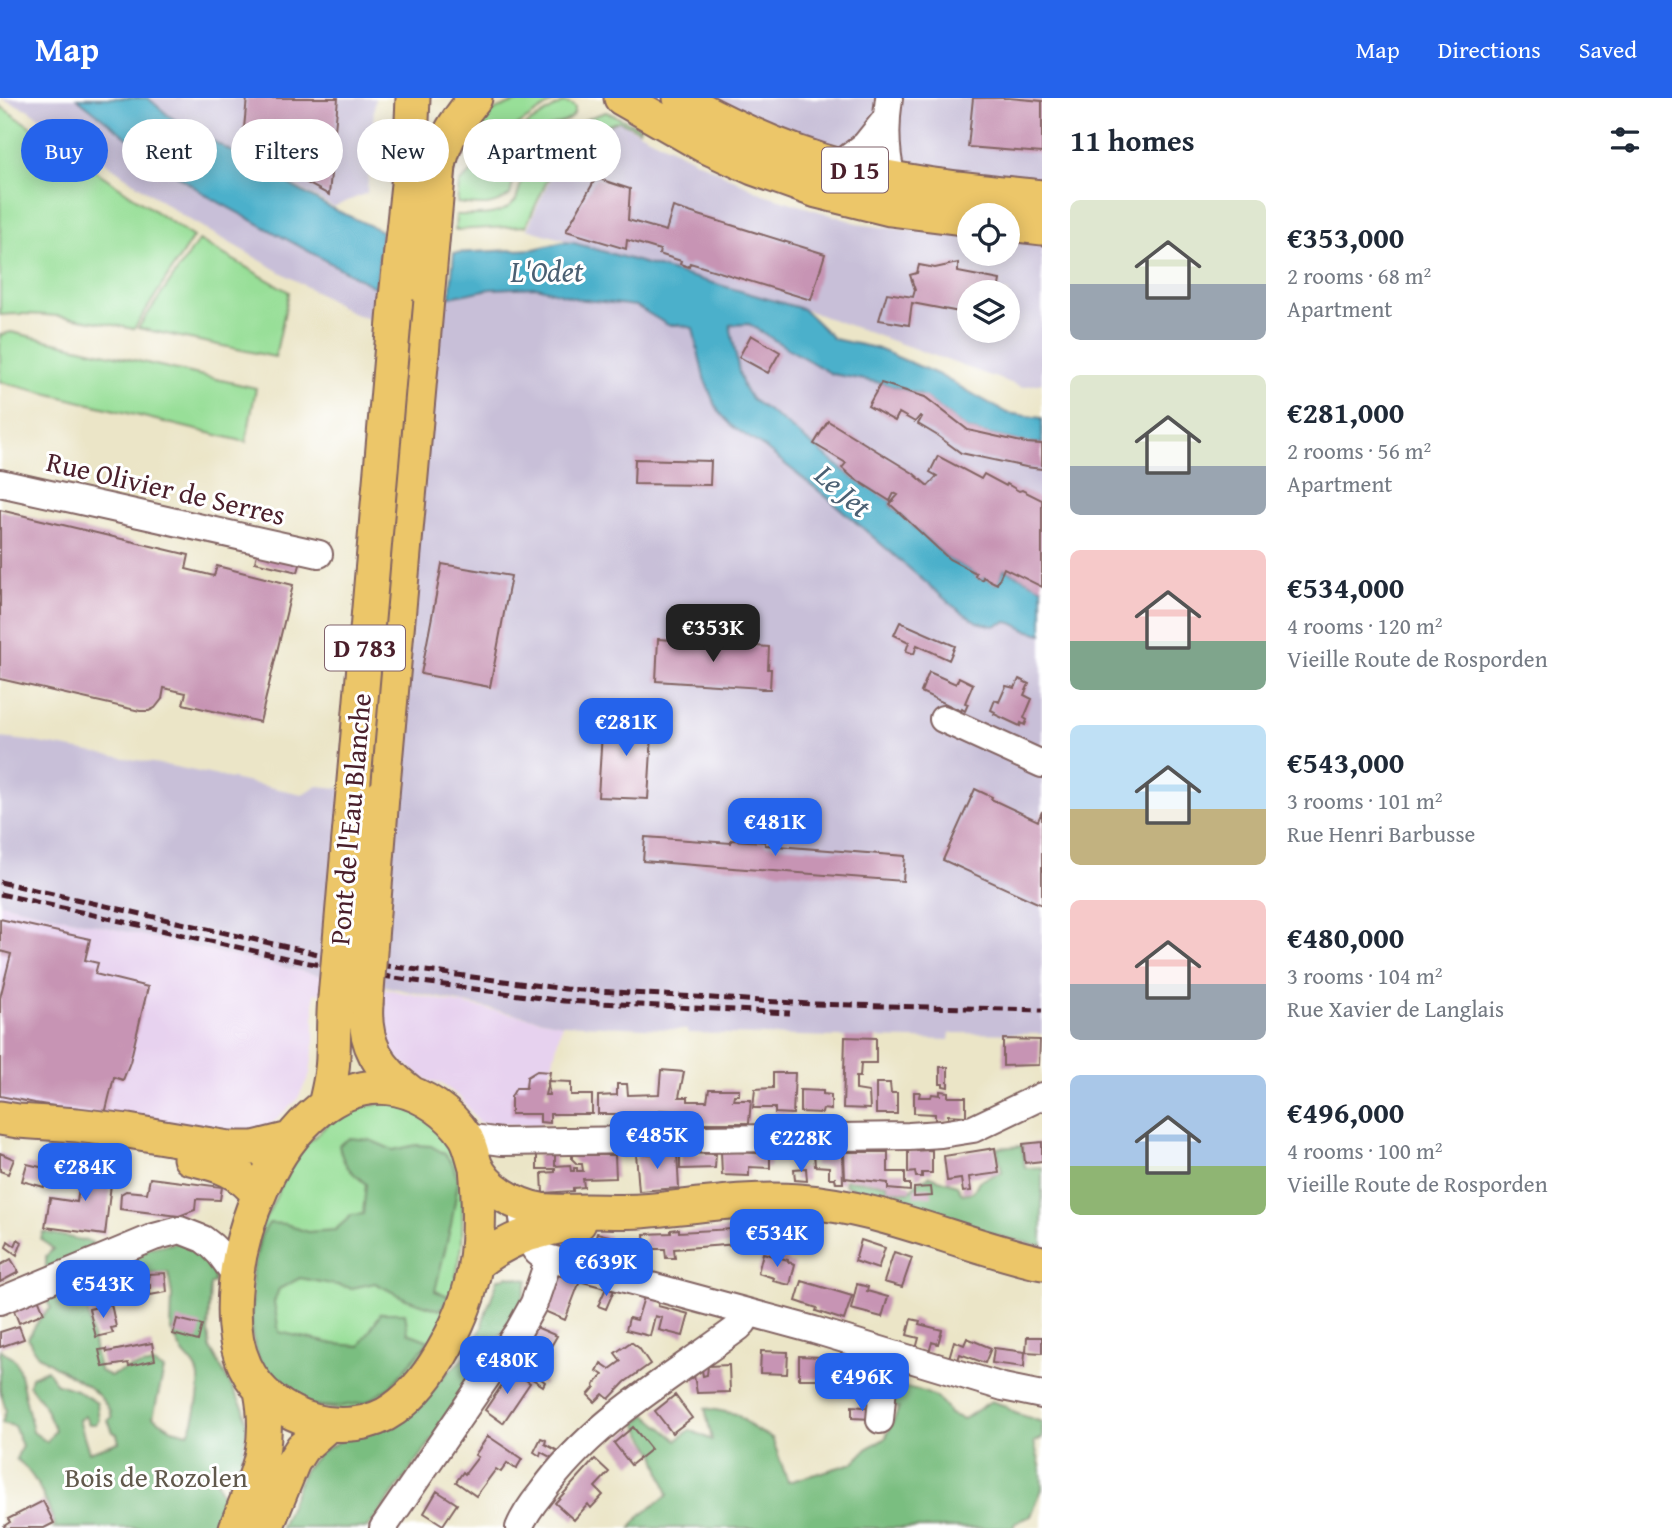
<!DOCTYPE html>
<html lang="en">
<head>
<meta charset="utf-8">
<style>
  body { margin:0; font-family:"Gentium Book Plus",serif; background:#f6f6f7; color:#1f2937; height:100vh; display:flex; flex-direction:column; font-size:26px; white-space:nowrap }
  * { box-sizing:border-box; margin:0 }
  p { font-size:23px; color:#747a83 }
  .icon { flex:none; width:38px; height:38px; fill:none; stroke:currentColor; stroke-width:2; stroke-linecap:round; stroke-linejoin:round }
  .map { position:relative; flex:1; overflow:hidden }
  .side { display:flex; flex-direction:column; background:#fff; width:630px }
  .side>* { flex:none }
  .banner { position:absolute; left:21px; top:21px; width:665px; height:63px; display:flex; gap:14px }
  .tools { position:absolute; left:957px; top:105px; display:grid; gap:14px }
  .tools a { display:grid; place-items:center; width:63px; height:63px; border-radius:50%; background:#fff; box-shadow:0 4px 18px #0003; font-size:35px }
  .price { position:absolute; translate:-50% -60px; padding:0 16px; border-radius:14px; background:#2563eb; color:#fff; font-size:23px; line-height:46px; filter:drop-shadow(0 2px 4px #0008) }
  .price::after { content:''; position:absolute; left:50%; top:42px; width:21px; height:16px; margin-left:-10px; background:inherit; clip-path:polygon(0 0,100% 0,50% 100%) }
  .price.active { background:#222; color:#fff }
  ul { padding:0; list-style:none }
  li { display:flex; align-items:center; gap:21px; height:175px; padding:0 28px }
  li span { display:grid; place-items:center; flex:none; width:196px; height:140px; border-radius:10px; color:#555 }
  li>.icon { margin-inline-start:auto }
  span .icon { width:84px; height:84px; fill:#fffc; stroke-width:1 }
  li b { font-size:30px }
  h2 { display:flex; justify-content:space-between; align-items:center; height:84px; padding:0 28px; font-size:30px }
  .chip { padding:0 24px; border-radius:32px; background:#fff; box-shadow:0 4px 18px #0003; font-size:24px; line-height:63px }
  .chip.active { background:#2563eb; color:#fff }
  header { display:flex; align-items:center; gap:42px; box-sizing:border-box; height:98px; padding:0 35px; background:#2563eb; color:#fff }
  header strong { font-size:33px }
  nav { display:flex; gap:38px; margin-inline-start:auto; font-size:24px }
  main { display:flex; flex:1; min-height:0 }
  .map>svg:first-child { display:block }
</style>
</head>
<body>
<header>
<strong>Map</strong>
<nav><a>Map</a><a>Directions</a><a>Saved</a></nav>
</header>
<main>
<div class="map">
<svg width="1042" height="1430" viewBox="0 0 1042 1430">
  <rect width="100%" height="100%" fill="#fff"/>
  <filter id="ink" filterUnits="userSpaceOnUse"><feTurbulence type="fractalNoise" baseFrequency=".0143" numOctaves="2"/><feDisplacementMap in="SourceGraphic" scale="14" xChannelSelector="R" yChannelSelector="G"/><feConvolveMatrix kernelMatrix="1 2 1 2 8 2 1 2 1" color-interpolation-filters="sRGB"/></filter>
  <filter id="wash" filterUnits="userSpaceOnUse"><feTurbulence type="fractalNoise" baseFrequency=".00686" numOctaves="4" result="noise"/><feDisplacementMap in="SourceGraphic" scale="28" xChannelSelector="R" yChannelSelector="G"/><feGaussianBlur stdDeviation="1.57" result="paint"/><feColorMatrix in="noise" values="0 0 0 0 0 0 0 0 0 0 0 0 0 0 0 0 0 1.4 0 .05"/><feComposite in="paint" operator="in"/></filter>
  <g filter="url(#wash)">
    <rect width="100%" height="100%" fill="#ebe5c7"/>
    <path fill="#e7d2ef" d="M0 805 336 881 562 926 540 1016V1028L479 1025 461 1000 442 986 431 984 419 976 399 961 391 952 383 934V908L314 895V947L310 976 297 1002 269 1028 232 1038 0 1007Z"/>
    <path fill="#c8bfd8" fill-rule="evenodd" d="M0 0H77L159 65 209 99 376 190 450 199 490 191 537 189 578 201 636 208 668 227H679L693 230 749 226 787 250 803 258 869 282 919 296 930 303 968 332 1026 345 1042 346V936L950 935 949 942 688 935 687 932 562 926 384 888 336 881 0 805V640L28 643 176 669 302 696 318 688 400 696 431 243 352 215 183 118 29 12Z
      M148 0H375L367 95 333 109 169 18Z
      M717 0H1042V82L939 69 828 44 727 6Z
      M619 24 763 96 864 127 969 139 970 156H1008V143L1042 147V285L1022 289 803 211 527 131 567 44ZM970 194H1008V233H970Z"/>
    <path fill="#98df98" stroke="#717f62" stroke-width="2" d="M527 0H559L512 31 494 51H477L458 58C470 18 491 13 527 0Z
      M562 5 570 6 575 9C576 25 557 24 546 31 541 35 534 42 529 47 524 53 522 60 515 64 471 56 552 11 562 5Z
      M0 8 193 139 134 231C88 222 47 213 0 217Z
      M606 14 640 29 639 32 619 23 566 42 526 128 455 132 456 117C477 117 502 120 516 102 520 90 523 76 528 65 539 42 583 21 606 14Z
      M494 62C505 64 508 70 514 80L510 97C491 111 480 107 457 105L459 85 482 66Z
      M199 142 289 194 275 259 138 230Z
      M11 234 256 290 246 344 0 284V237Z
      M393 1004 424 1017 452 1046 459 1061 463 1086 462 1148 453 1194 437 1234 405 1281 381 1300 368 1307 344 1313 309 1308 249 1234 258 1136 297 1055 344 1011Z"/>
    <path fill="#7abe80" stroke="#626e56" stroke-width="2" fill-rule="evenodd" d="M350 1040 370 1042 393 1052 416 1047 431 1048 445 1056 453 1067 458 1084 451 1127 435 1193 449 1198 440 1212 406 1201 375 1185 352 1190 300 1180 279 1191 274 1204 279 1234 334 1246 360 1248 381 1215H405L408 1235 429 1243 391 1288 367 1304 335 1309 310 1307 295 1302 266 1273 258 1259 252 1238V1174L261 1138 269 1125 286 1126 307 1134 335 1132 352 1117 363 1116 366 1086C350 1073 343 1068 339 1047Z
      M1022 1048 1025 1070 1042 1069V1148C974 1135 908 1111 844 1087L845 1082 887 1086 888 1092 908 1094 920 1083 930 1078 957 1087 962 1096 973 1094 979 1083 1002 1074 997 1050Z
      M43 1134 92 1144 97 1160 180 1144 201 1156 202 1160 207 1159 213 1166 214 1184 210 1187 208 1234 210 1250 244 1311 247 1329 241 1364 232 1391 225 1378 217 1382 220 1393 229 1406 218 1430H53L55 1426C46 1404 36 1375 16 1361L22 1348 14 1328 2 1325 6 1312 0 1292V1251L15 1262 19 1272 33 1334 47 1344 55 1332 44 1307 29 1287 31 1279 47 1272 55 1285 76 1292 97 1305 99 1322 96 1326H89L85 1318 79 1322 89 1354 119 1344 117 1336 113 1334 108 1322 112 1319C102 1286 59 1276 36 1255 32 1251 31 1245 28 1240L40 1220 51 1210 45 1200 64 1194 62 1182 46 1169V1158L53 1151 41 1141ZM168 1174 172 1197 171 1233C176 1240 177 1246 182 1253 187 1261 195 1265 198 1275 202 1287 195 1325 188 1335L172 1331 153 1319 164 1272 154 1266 130 1270 110 1278 100 1273 95 1255 87 1209 103 1198 111 1188 123 1186V1178Z
      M508 1178 528 1182 519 1211 482 1262V1274L373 1423 366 1430H281L304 1372 321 1354 427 1293 465 1259 482 1230 483 1223 498 1181Z
      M888 1286C908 1289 942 1294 949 1316L964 1321 991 1303 1003 1307 1015 1315 1042 1324V1340L1034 1344 1041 1371 1042 1391 1031 1418 1015 1425 1013 1430H631L641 1417 668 1397 655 1356 636 1326 646 1316 677 1342 690 1332 712 1342 705 1310 736 1316 756 1332 772 1340 788 1384 853 1365 869 1349 885 1341 899 1310 888 1305Z"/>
    <path fill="#4cb0cb" stroke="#4b687b" stroke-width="2" d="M77 0H148L169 18 331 110 382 133 376 190 209 99 159 65Z
      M563 144 574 145 803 211 834 241 876 250 937 276 1007 315 1042 320V346L1026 345 968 332 930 303 919 296 881 285 832 276 787 250 749 226 730 227 739 274 743 288 751 301 781 322 852 379 892 404 890 407 949 461 976 475 975 478 981 481 983 479 997 486 1004 471 1042 489V536L1026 532 1012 525 1006 524 994 528 977 524 953 508 829 401 765 350 733 329 720 315 713 302 704 280 693 230 679 227H668L636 208 578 201 537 189 490 191 450 199 454 155 534 151Z"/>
    <g id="blocks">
      <path fill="#c794b4" d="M247 0H338L329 97 242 50Z
        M973 0H1009L1042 3V55L968 49Z
        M596 80 630 91 628 122 666 133 673 109 825 156 811 202 690 165 689 169 680 166 681 163 659 156 660 152 627 142 626 151 566 133Z
        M958 165V174L1000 182 998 194H970V216L912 205 909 227 879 222 887 195 913 199 915 192 910 177 917 175 919 167 935 170Z
        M751 237 780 254 768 275 739 259Z
        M881 285 925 299 968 332 1026 345 1042 346V371L1026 369 961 355 938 338 918 326 922 319 920 318 915 324 899 315 895 323 868 308Z
        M828 323 913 375 928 388 937 378 930 374 938 358 981 381 984 376 1006 388 1007 386 1019 393 1022 392 1042 402V489L1004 470 997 486 983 479 982 482 975 478 976 475 949 461 890 406 898 397 894 395 890 403 852 379 842 370 846 365 814 346Z
        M635 361 711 363 710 387 634 386Z
        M0 412 189 457 186 471 214 478 217 468 293 487 260 624 183 606 186 595 164 590 162 601 155 610 149 613H140L0 581Z
        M258 452 301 463 298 474 255 464Z
        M442 466 511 478 490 589 421 576Z
        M900 524 955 548 949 562 917 547 914 556 906 553 909 544 894 537Z
        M658 541 769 549 768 571H771L770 591H762L763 590 656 583Z
        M929 574 956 586 959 579 973 586 965 605 968 606 965 613 962 611 961 613 921 594Z
        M1019 581 1029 586 1024 597 1032 601 1024 620 1027 622 1025 627 1021 625 1020 628 994 616 995 614 991 612 995 602 999 604 1006 588 1015 590Z
        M603 618 653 620 648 701 598 699Z
        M975 691 992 699 991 701 1038 723 1042 713V807L943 762Z
        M645 739 731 745V742L765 744V747L905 758 903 783 643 763Z
        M0 821 90 841 85 862 98 865 95 876 148 889 130 964 123 982 114 979 105 1016 35 1005 0 998V900L11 856 0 853Z
        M845 939 876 940V965H861L860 979H856V992L869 994 870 1011 843 1010Z
        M1003 941 1040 942 1039 967 1003 968Z
        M940 969H948V989L943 988V986H940Z
        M661 972 684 974 679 999H688V1003H707L709 991H739V997H734L733 1002H751L749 1025H687V1014L659 1012V1016H598V998L617 997V986H627L628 997 659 996Z
        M537 973 550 974 549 980 545 997H549L548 983 571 984V997H592V1016H550V1025L540 1024V1016H511V999L516 990H526L527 979Z
        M773 975H795L793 1016 775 1015V1010H753L755 991 773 990Z
        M876 985H890L891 995H897V1016H876Z
        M800 992 823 993V996L831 997V1012L823 1011 822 1015 800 1014Z
        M940 993 948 994V999H966V1018L948 1017V1023H935V1016L914 1015V994H920L919 999H931L932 996 940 997Z
        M1042 1044V1063L1025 1065 1023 1046Z
        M995 1050 999 1075 969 1079 971 1093 963 1094 961 1081 947 1083 944 1058Z
        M932 1052V1075H922V1079H916L915 1074 908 1075V1053Z
        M721 1053 770 1056V1070L749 1069V1078L722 1077Z
        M814 1054H842L843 1085H836L835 1080H829V1069L815 1068Z
        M844 1054H888V1074H905V1086H910V1093L888 1091V1085L845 1080Z
        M0 1055 14 1061 8 1076 0 1073Z
        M636 1055H677L679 1090 639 1093Z
        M680 1055 716 1056 715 1070 680 1071Z
        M537 1056H555V1068L570 1067 571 1073H574V1070H577V1073H583L582 1066H577L572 1061V1057H615L616 1080 583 1081 584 1089 573 1090V1093L543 1095 542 1075 555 1074V1071H537Z
        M83 1063 113 1069 105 1137 45 1129 50 1100 77 1104Z
        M27 1066 49 1071 44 1089 22 1083Z
        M806 1070 807 1083 795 1082 794 1071Z
        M150 1080 222 1089 220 1102 196 1101 195 1112 179 1118 120 1111 121 1096 126 1093 147 1095Z
        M931 1089 932 1098 914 1099V1090Z
        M750 1130V1145L674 1151 675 1160H666L665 1151H645L644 1136 671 1135V1132L679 1131V1134Z
        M597 1135 609 1138 607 1147 615 1149 612 1162 604 1160 603 1164 590 1160Z
        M18 1141 22 1144 17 1157 6 1149 8 1143 15 1148Z
        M861 1142 885 1150 878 1171 855 1163Z
        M894 1154 912 1160 902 1189 884 1184Z
        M763 1155 788 1162V1164L795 1166 790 1187 773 1183 774 1180 758 1175Z
        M11 1161 19 1174 0 1184V1167Z
        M165 1175 167 1194 150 1197V1187L143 1188 144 1198 126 1197 125 1179 142 1177V1180H149L148 1176Z
        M556 1176 580 1183 565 1222 542 1212Z
        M802 1183 852 1198 844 1222 816 1213 817 1210 796 1203Z
        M857 1186 868 1189 867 1193 888 1199 882 1219 851 1211Z
        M606 1190 614 1192 606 1211 598 1208Z
        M645 1196 660 1201 658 1208 689 1216 683 1238 659 1232 662 1220 655 1218 650 1238 626 1232 629 1220 637 1222Z
        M38 1200 44 1215 19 1225 13 1210Z
        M111 1206 116 1229 111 1230 113 1235 96 1239 89 1211Z
        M177 1221 202 1227 198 1243 173 1236Z
        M911 1221 920 1223 919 1226 942 1232 938 1246 932 1244 929 1255 916 1251 919 1240 907 1237Z
        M19 1228 24 1241 0 1249V1234Z
        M536 1229 557 1238 546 1257 525 1248Z
        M1027 1239H1042V1255L1026 1254Z
        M967 1240 991 1250 985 1265 960 1256 958 1262 949 1260 954 1243 964 1247Z
        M631 1244 639 1250 650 1266 625 1284 609 1301 603 1296 595 1304 588 1297 595 1289 594 1287 603 1277 597 1273 601 1265 610 1271 621 1263 615 1255Z
        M152 1245 155 1262 129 1268 128 1265 103 1269 99 1252 106 1251 107 1254Z
        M994 1250 1025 1254 1024 1269 992 1265Z
        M532 1252 551 1264 540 1280 545 1284 543 1288 519 1272Z
        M761 1253 788 1254 787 1276 760 1275Z
        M799 1258 821 1259V1281H799Z
        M831 1263 854 1264 853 1288 829 1286Z
        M701 1266 703 1278 707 1277 708 1268 729 1267 730 1294 697 1295 693 1272Z
        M512 1272 530 1285 503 1325 485 1312Z
        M675 1297 692 1320 672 1335 655 1313Z
        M852 1308 873 1310 872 1321 852 1320Z
        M633 1329 651 1351 631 1367 614 1345Z
        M488 1338 522 1361 516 1371 507 1365 501 1374 496 1371 476 1398 456 1384 463 1374 465 1376 478 1359 475 1357Z
        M541 1340 546 1342 545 1346 558 1353 554 1361 541 1354 540 1358 534 1354Z
        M595 1361 609 1374 595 1389 603 1397 591 1410 588 1406 574 1422 555 1405Z
        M437 1393 457 1406 443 1427 424 1415Z
        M43 1403 54 1425 44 1430H5L4 1428 10 1424 8 1421Z"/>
    </g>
  </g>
  <g filter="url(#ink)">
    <use href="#blocks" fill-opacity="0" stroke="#826462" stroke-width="2"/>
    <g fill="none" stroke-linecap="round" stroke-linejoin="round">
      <defs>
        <path id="minor" d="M889 0C885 27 885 53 892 80
          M839 67 865 47 885 22
          M0 385 319 456
          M943 621 1042 666
          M466 1039 502 1044 909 1038 941 1036 973 1031 1042 998
          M523 1121C536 1136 525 1149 544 1159L814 1232 1003 1289 1042 1297
          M0 1203 154 1139 180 1132 203 1141 212 1148 220 1156 237 1179
          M880 1322 886 1254
          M383 1430 519 1232 534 1205 549 1161
          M519 1430C524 1417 533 1405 542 1394 592 1323 671 1280 739 1229L743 1225 749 1215"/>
        <path id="major" d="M621 0 703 47 753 70 817 93 890 111 970 121
          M680 0C732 29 790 55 847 70 910 87 977 92 1042 99
          M1008 126 1042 130
          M396 200 410 67 413 0
          M382 698 439 68C445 38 456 24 475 0
          M366 906C363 946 379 971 410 994
          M325 1007C329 991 333 974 333 957 334 937 333 919 335 900
          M0 1020 18 1023 77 1027 128 1033 229 1050H254L290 1041
          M190 1060C220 1067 239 1072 259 1097
          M476 1069C479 1101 480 1135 475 1168 467 1215 434 1283 394 1311 372 1327 340 1330 314 1323 285 1315 258 1296 245 1268 205 1183 281 967 397 991 424 997 450 1015 465 1038 470 1046 472 1056 475 1066 484 1090 516 1108 541 1112 556 1114 571 1113 587 1113 604 1113 622 1114 640 1113 693 1109 746 1099 799 1103 884 1109 960 1147 1042 1165
          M475 1166C512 1138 535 1133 579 1125
          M236 1430C256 1378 272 1349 261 1293
          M266 1430 293 1364 302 1350 329 1326"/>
      </defs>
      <use href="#minor" stroke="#826462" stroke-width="30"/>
      <use href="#major" stroke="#826462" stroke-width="37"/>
      <use href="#minor" stroke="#fff" stroke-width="26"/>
      <use href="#major" stroke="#ecc669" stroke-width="33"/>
      <path stroke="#4a1f2b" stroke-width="5" stroke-dasharray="10 5" stroke-linecap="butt" d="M0 784 349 863 565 891 811 906 1042 912
        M0 796 304 864 407 882 564 903 790 915"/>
      <defs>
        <path id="major-bridge" d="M335 900 396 200
          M366 906 382 698"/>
      </defs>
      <use href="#major-bridge" stroke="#826462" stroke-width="37" stroke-linecap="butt"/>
      <use href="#major-bridge" stroke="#ecc669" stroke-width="33"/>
    </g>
  </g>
  <g text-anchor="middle" stroke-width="6" stroke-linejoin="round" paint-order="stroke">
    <g fill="#fff" stroke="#80626b" stroke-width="2">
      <rect x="822" y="49.5" width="66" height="45" rx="5"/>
      <rect x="325" y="527.5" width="80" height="45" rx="5"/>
    </g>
    <g font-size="26" font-weight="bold" fill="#4a1f2b">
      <text x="855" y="81">D 15</text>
      <text x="365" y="559">D 783</text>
    </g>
    <g font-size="28" fill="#4a1f2b" stroke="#fff">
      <text transform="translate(166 390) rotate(13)" y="10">Rue Olivier de Serres</text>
      <text transform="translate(350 721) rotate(-85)" y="10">Pont de l'Eau Blanche</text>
    </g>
    <g font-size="28" fill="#61594c" stroke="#fff">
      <text x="156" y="1389">Bois de Rozolen</text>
    </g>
    <g font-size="30" font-style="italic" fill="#4b6073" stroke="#fff">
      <text x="547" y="184">L'Odet</text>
      <text transform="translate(843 393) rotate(41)" y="10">Le Jet</text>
    </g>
  </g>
</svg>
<div class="tools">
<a><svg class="icon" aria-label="locate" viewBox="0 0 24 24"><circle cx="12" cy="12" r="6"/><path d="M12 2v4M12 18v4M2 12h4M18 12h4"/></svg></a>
<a><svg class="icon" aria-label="layers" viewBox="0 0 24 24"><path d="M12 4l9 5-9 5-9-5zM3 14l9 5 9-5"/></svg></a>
</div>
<b class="price active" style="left:713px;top:566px">€353K</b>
<b class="price" style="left:626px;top:660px">€281K</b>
<b class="price" style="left:775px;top:760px">€481K</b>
<b class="price" style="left:657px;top:1073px">€485K</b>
<b class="price" style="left:801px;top:1076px">€228K</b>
<b class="price" style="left:85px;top:1105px">€284K</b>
<b class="price" style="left:777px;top:1171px">€534K</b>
<b class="price" style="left:606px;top:1200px">€639K</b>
<b class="price" style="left:103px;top:1222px">€543K</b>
<b class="price" style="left:507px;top:1298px">€480K</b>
<b class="price" style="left:862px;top:1315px">€496K</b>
<div class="banner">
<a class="chip active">Buy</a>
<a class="chip">Rent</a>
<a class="chip">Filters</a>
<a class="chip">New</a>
<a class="chip">Apartment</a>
</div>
</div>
<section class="side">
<h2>11 homes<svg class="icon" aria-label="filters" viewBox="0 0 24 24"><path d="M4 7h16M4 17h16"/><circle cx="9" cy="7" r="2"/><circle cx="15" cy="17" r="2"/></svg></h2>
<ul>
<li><span style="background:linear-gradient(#dfe7d0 60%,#9aa5b1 0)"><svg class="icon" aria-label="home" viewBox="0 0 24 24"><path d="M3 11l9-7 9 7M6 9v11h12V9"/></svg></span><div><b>€353,000</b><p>2 rooms · 68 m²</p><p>Apartment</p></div></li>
<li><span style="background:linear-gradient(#dfe7d0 65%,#9aa5b1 0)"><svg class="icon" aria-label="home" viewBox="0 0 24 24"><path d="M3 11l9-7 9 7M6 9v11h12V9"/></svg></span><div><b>€281,000</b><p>2 rooms · 56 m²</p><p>Apartment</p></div></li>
<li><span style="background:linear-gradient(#f6c9c9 65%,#7fa58c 0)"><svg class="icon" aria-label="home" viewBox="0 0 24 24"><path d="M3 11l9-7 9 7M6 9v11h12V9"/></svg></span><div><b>€534,000</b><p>4 rooms · 120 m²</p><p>Vieille Route de Rosporden</p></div></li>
<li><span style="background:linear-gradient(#bfe0f5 60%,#c2b280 0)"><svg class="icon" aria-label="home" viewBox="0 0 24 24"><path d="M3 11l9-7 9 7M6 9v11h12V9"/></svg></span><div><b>€543,000</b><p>3 rooms · 101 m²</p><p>Rue Henri Barbusse</p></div></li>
<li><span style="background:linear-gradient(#f6c9c9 60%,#9aa5b1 0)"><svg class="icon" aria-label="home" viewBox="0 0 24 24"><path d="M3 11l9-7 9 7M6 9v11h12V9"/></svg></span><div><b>€480,000</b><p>3 rooms · 104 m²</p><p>Rue Xavier de Langlais</p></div></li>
<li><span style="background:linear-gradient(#a9c7e8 65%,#8fb573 0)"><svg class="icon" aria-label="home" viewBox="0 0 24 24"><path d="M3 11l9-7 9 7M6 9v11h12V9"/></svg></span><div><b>€496,000</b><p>4 rooms · 100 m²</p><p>Vieille Route de Rosporden</p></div></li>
</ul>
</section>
</main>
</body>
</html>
